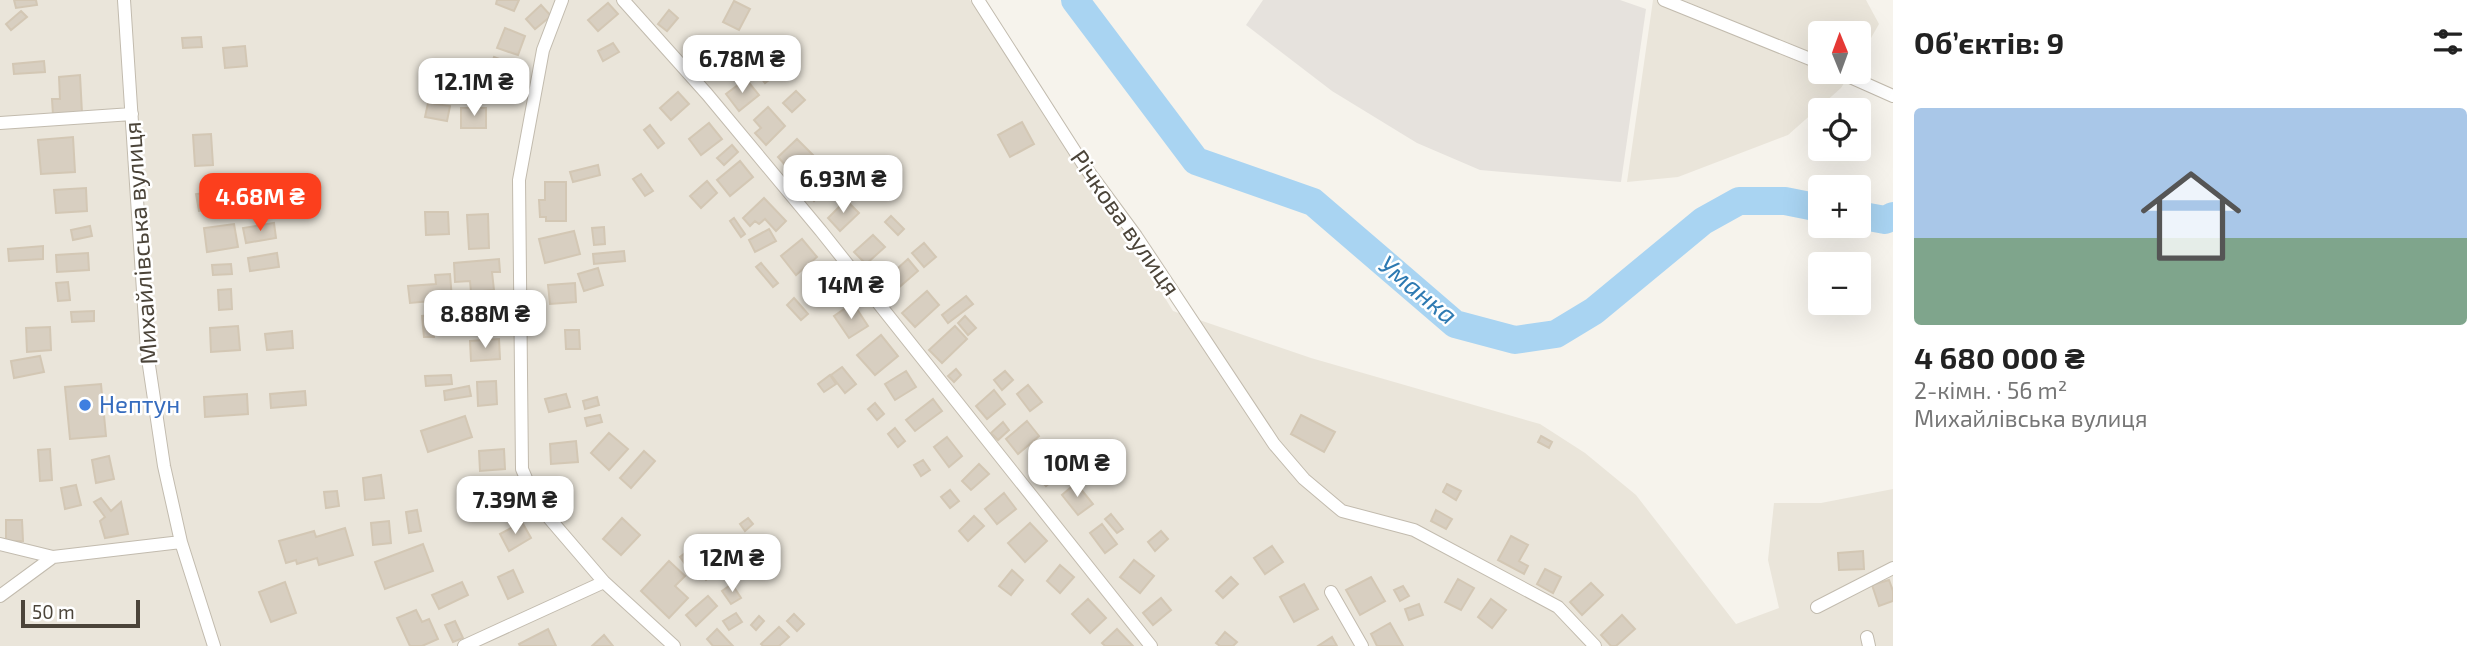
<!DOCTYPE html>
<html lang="uk">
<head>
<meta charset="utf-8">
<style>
  body { margin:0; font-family:"Exo 2",sans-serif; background:#f6f6f6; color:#222; height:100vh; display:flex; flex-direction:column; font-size:26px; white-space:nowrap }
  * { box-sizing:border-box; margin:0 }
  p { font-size:23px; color:#767676 }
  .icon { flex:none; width:38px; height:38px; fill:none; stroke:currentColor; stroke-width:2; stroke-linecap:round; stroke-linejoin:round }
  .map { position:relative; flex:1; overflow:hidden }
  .side { display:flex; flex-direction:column; background:#fff; width:595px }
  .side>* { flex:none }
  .needle { width:46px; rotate:359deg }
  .tools { position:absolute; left:1808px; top:21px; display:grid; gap:14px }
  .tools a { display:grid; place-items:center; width:63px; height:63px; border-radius:7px; background:#fff; box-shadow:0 7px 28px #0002; font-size:35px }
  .scale { position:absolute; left:21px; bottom:18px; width:119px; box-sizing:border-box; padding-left:7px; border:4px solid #4b4439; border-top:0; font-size:19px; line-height:24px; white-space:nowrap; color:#4b4439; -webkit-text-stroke:5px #fff; paint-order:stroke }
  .price { position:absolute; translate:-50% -60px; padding:0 16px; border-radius:14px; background:#fff; color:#222; font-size:23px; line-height:46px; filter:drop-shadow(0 2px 4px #0008) }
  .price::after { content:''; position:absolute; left:50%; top:42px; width:21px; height:16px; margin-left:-10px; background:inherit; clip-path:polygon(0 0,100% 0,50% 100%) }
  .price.current { background:#fc3f1d; color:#fff }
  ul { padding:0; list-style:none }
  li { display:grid; align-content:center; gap:14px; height:371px; padding:0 21px }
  li span { display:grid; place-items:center; height:217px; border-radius:7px; color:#555 }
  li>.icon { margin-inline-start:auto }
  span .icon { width:126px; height:126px; fill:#fffc; stroke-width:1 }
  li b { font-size:30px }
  h2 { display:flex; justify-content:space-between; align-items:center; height:84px; padding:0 21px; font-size:30px }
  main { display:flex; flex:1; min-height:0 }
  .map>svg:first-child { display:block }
</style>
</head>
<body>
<main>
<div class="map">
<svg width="1893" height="646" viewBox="0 0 1893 646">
  <rect width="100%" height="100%" fill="#f6f3ec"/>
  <path fill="#eae5da" d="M0 0H970L1125 233 1173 311 1311 358 1540 424 1585 453 1636 495 1736 624 1779 608 1768 560 1774 503H1821L1893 489V646H0Z
    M1653 0H1866L1879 24 1859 59 1858 33H1820V72H1851L1841 88 1788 135 1678 177 1627 182Z"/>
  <path fill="#e6e2dd" d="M1263 0H1620L1646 9 1621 182 1480 170 1417 143 1332 91 1246 25Z"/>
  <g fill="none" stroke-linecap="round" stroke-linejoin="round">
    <path stroke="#a9d4f2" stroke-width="28" d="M1075 0 1196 161 1313 202 1455 324 1515 340 1556 334 1594 311 1703 221 1739 201H1785L1820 208
      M1858 215 1885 220 1893 216"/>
  </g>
  <path fill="#d8cfc1" stroke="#d3c7b4" stroke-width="2" d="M14 0H36L37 5 16 8Z
    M497 0H519L514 11 496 4Z
    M734 1 750 9 739 30 723 22Z
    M608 3 618 14 598 31 588 20Z
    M541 5 551 16 535 29 526 19Z
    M669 10 678 18 667 31 658 24Z
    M21 11 27 17 11 30 6 24Z
    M505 28 525 36 518 55 497 48Z
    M201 37 202 47 183 48 182 38Z
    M613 43 619 52 603 61 598 51Z
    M245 46 247 66 225 68 223 48Z
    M494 57 518 66 514 77 507 74 504 80 496 77 499 70 490 67Z
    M771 60 780 71 765 83 756 72Z
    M44 61 45 72 14 74 13 64Z
    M80 75 82 113 53 115 52 99H60L59 77Z
    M746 79 759 95 739 111 726 94Z
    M796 91 805 100 792 112 783 103Z
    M678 92 689 104 671 120 660 108Z
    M428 103 450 106 447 121 425 117Z
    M768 107 785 126 766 145 755 133 761 128 754 120Z
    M461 108H486V128H461Z
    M1022 122 1034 144 1010 157 998 135Z
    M709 123 722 139 701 155 689 139Z
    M650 125 664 143 658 148 644 130Z
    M211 134 213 165 195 166 193 135Z
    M73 137 75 172 41 174 38 140Z
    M797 139 814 156 794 175 778 157Z
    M732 145 738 152 724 165 717 158Z
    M842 157 854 169 848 175 836 162Z
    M740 161 753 177 730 196 717 180Z
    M598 165 600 175 573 182 570 172Z
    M800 172 806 180 797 187 791 179Z
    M641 174 653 191 645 196 633 179Z
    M818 174 829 187 814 201 803 189Z
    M707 181 717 193 701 208 690 196Z
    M545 182H566V221H546V217H540L539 200H545Z
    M86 188 87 211 56 213 54 190Z
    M237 189 240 206 199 211 196 194Z
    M764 198 786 221 776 231 765 219 759 224 755 221 750 226 743 218Z
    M846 200 859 213 840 231 828 218Z
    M425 212H448L449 234 426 235Z
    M488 214 489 248 469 249 467 215Z
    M891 216 904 229 898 235 885 222Z
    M734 218 745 234 741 237 730 221Z
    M274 223 276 238 246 243 243 228Z
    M234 224 238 247 207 252 204 228Z
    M90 226 92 236 73 240 71 230Z
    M604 227 605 244 594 245 592 228Z
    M769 229 776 241 755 252 749 240Z
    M574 231 580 254 545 263 539 239Z
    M873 235 885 247 866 264 854 252Z
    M802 239 817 257 796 275 781 256Z
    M924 243 936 257 924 267 912 253Z
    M43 246V259L9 261 8 249Z
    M624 251 625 261 594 264 593 254Z
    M88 253 89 270 57 272 56 255Z
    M277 253 279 267 250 271 248 258Z
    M499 259 500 272H492L494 290 471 292 470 281 455 282 454 263Z
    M908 259 918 271 889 296 879 285Z
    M761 263 778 283 773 287 756 267Z
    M231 264 232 274 213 275 212 265Z
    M598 268 603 285 584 291 578 274Z
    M825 273 844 297 834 305 826 295 821 300 809 285Z
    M450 274 452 299 410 303 408 286 436 284 435 275Z
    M68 282 70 300 58 301 56 283Z
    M575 283 576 302 550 304 548 285Z
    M231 289 232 309 219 310 218 290Z
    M927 291 939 305 915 327 902 313Z
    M966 296 973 304 948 323 942 315Z
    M794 298 808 314 801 320 787 305Z
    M470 301H493V324H471Z
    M853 303 868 326 849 338 834 316Z
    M458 304 459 320 447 321 445 305Z
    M94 311V321L72 322 71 312Z
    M432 315 434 337H424L422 316Z
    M965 316 976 328 968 335 958 323Z
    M238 326 240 350 211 352 210 328Z
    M955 326 967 339 942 363 929 350Z
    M50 327 51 350 27 352 26 328Z
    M565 330H579L580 349H566Z
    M292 331 293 348 267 350 265 334Z
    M881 335 898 356 875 375 857 355Z
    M499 339 500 359 471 361 470 341Z
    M40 356 44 372 14 378 11 361Z
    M842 367 856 384 845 393 831 375Z
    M956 369 961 375 954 382 948 376Z
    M906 371 916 387 895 400 885 384Z
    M1005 371 1013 380 1002 390 994 380Z
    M451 375 452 384 426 386 425 376Z
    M830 375 836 384 824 392 818 384Z
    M496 381 497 404 478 406 477 382Z
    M101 384 106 436 70 439 65 387Z
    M1028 385 1042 402 1030 411 1017 394Z
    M469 386 471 396 445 400 444 391Z
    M994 390 1005 404 987 419 976 406Z
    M305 391 306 405 271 408 270 394Z
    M247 394 248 414 205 417 204 397Z
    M566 394 570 407 549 412 545 399Z
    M597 397 599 405 585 409 583 401Z
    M933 399 942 411 915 431 906 420Z
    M875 403 884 414 877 420 868 409Z
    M600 415 602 422 587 426 585 418Z
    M1301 415 1335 432 1324 452 1291 434Z
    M465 416 472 437 428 452 421 431Z
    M1027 421 1039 436 1018 454 1006 439Z
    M1003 422 1009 430 998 440 991 433Z
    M895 428 905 441 898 447 888 434Z
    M609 433 628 449 609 470 591 453Z
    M1541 436 1552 442 1549 448 1538 442Z
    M947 437 962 456 949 467 934 447Z
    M576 441 578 462 551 464 550 444Z
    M50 449 52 480 40 481 38 450Z
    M504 449 505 469 480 471 479 451Z
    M644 451 655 461 631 488 620 478Z
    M109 456 114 479 96 483 92 460Z
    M1049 456 1063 472 1046 486 1033 471Z
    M1105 459 1114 466 1103 481 1093 473Z
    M923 460 930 470 921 476 914 465Z
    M979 464 989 474 971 490 962 481Z
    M381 475 384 498 365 500 363 478Z
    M1076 483 1093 504 1078 515 1062 495Z
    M1447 484 1461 491 1456 500 1443 492Z
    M76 485 81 505 65 509 61 488Z
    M950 490 959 501 950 508 941 497Z
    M337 491 339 506 326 508 324 492Z
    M1004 493 1016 509 997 524 985 509Z
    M101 498 111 511 121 502 128 534 105 538 100 521 105 517 94 502Z
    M417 510 421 531 409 533 406 512Z
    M1436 510 1452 519 1446 529 1431 521Z
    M1111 514 1123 529 1117 533 1105 519Z
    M974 516 984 526 968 541 959 531Z
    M622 518 640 535 621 555 603 539Z
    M748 518 753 524 745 531 740 524Z
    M6 520H22L23 541H6Z
    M389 521 391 543 373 545 371 523Z
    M522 522 531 538 509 551 500 534Z
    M1030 523 1047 541 1025 562 1008 543Z
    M1102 524 1117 544 1105 553 1090 533Z
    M345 528 353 555 319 565 317 558 297 564 296 560 286 563 279 541 314 531 316 537Z
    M1161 531 1168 539 1155 551 1148 542Z
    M1511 536 1528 545 1519 561 1528 566 1524 574 1498 560Z
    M704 538 713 550 688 568 680 557Z
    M423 544 433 571 385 589 375 562Z
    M1272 546 1283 562 1265 574 1254 558Z
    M1863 551 1864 569 1839 570 1838 553Z
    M1134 560 1154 576 1140 593 1120 577Z
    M669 561 685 576 675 586 688 598 669 618 641 591Z
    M714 565 719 570 706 580 701 575Z
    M1060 565 1074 577 1060 593 1047 581Z
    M1545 569 1561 577 1553 593 1537 584Z
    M513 570 523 592 508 599 498 577Z
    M1012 570 1023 580 1011 595 999 586Z
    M1231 577 1238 584 1223 598 1216 591Z
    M1371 577 1385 601 1360 615 1346 590Z
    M1458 579 1474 588 1461 610 1445 602Z
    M1889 580 1893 591V601L1879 606 1872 585Z
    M285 582 296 613 271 622 259 592Z
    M462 582 468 595 439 609 432 595Z
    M1591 583 1603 595 1582 615 1570 602Z
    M732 584 741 598 731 604 722 591Z
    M1304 584 1318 609 1294 622 1280 597Z
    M1403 586 1409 596 1400 601 1394 590Z
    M708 596 717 606 696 626 686 615Z
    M1161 598 1171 610 1153 625 1143 613Z
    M1088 599 1106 618 1090 633 1072 614Z
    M1491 599 1506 610 1492 628 1478 617Z
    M1419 604 1423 615 1409 620 1405 609Z
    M416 610 422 622 429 619 438 639 422 646H410L397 618Z
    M736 613 742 622 729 630 723 621Z
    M794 614 804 624 797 631 787 621Z
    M1622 615 1635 629 1616 646H1611L1601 635Z
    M759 616 764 621 756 630 751 625Z
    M455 621 463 638 453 642 445 625Z
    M1390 623 1403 646H1377L1371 634Z
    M779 627 789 637 779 646H763L761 644Z
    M548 629 556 646H520L519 644Z
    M717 629 733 646H713L707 639Z
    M1117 629 1133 646H1105L1102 643Z
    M1225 632 1237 642 1233 646H1220L1216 643Z
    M604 635 613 646H592Z
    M1332 637 1337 646H1318Z"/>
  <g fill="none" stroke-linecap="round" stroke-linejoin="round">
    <defs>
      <path id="minor" d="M124 0 147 352 164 466 181 542 214 646
        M562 0 543 50 519 180 522 469 537 504 604 582 674 646
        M623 0 707 94 821 231 1151 646
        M978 0 1083 164 1136 236 1274 444 1304 479 1342 511 1414 530 1558 607 1595 646
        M1664 0 1820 63
        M1839 72 1893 96
        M0 123 132 114
        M0 544 53 557 181 542
        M1331 592 1362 646
        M0 596 53 557
        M1817 607 1893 568
        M1867 637 1869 646
        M464 646 604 582"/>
    </defs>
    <use href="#minor" stroke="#c2bbae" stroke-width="14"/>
    <use href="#minor" stroke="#fff" stroke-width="12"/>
  </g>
  <circle fill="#3f7fe0" stroke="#fff" stroke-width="2.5" cx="85" cy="405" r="7"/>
  <g text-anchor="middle" stroke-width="5" stroke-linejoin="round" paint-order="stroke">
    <g font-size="24" fill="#4b4439" stroke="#fff">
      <text transform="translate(1125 223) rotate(55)" y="8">Річкова вулиця</text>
      <text transform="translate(141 243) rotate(-94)" y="8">Михайлівська вулиця</text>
    </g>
    <g font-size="24" fill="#366cbe" stroke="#fff" text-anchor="start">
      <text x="99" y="413">Нептун</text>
    </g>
    <g font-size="26" font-style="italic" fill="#2e7ab2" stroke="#fff">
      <text transform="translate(1418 290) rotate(39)" y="9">Уманка</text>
    </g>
  </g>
</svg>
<div class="tools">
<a><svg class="needle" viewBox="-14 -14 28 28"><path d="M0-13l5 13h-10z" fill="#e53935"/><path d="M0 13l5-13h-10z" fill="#767676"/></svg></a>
<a><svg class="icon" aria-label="locate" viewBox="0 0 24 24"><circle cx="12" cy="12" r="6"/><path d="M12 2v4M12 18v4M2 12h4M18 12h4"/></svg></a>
<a>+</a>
<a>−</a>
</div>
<div class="scale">50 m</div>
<b class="price" style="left:742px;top:95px">6.78M ₴</b>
<b class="price" style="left:474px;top:118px">12.1M ₴</b>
<b class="price" style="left:843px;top:215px">6.93M ₴</b>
<b class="price current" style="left:260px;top:233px">4.68M ₴</b>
<b class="price" style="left:851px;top:321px">14M ₴</b>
<b class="price" style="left:485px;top:350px">8.88M ₴</b>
<b class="price" style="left:1077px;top:499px">10M ₴</b>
<b class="price" style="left:515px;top:536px">7.39M ₴</b>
<b class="price" style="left:732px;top:594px">12M ₴</b>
</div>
<section class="side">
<h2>Об’єктів: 9<svg class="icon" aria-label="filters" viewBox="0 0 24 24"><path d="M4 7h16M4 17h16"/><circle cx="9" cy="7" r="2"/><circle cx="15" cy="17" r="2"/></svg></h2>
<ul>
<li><span style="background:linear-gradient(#a9c7e8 60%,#7fa58c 0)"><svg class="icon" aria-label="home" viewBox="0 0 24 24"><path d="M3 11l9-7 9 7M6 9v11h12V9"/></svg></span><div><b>4 680 000 ₴</b><p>2-кімн. · 56 m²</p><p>Михайлівська вулиця</p></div></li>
</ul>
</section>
</main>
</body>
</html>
